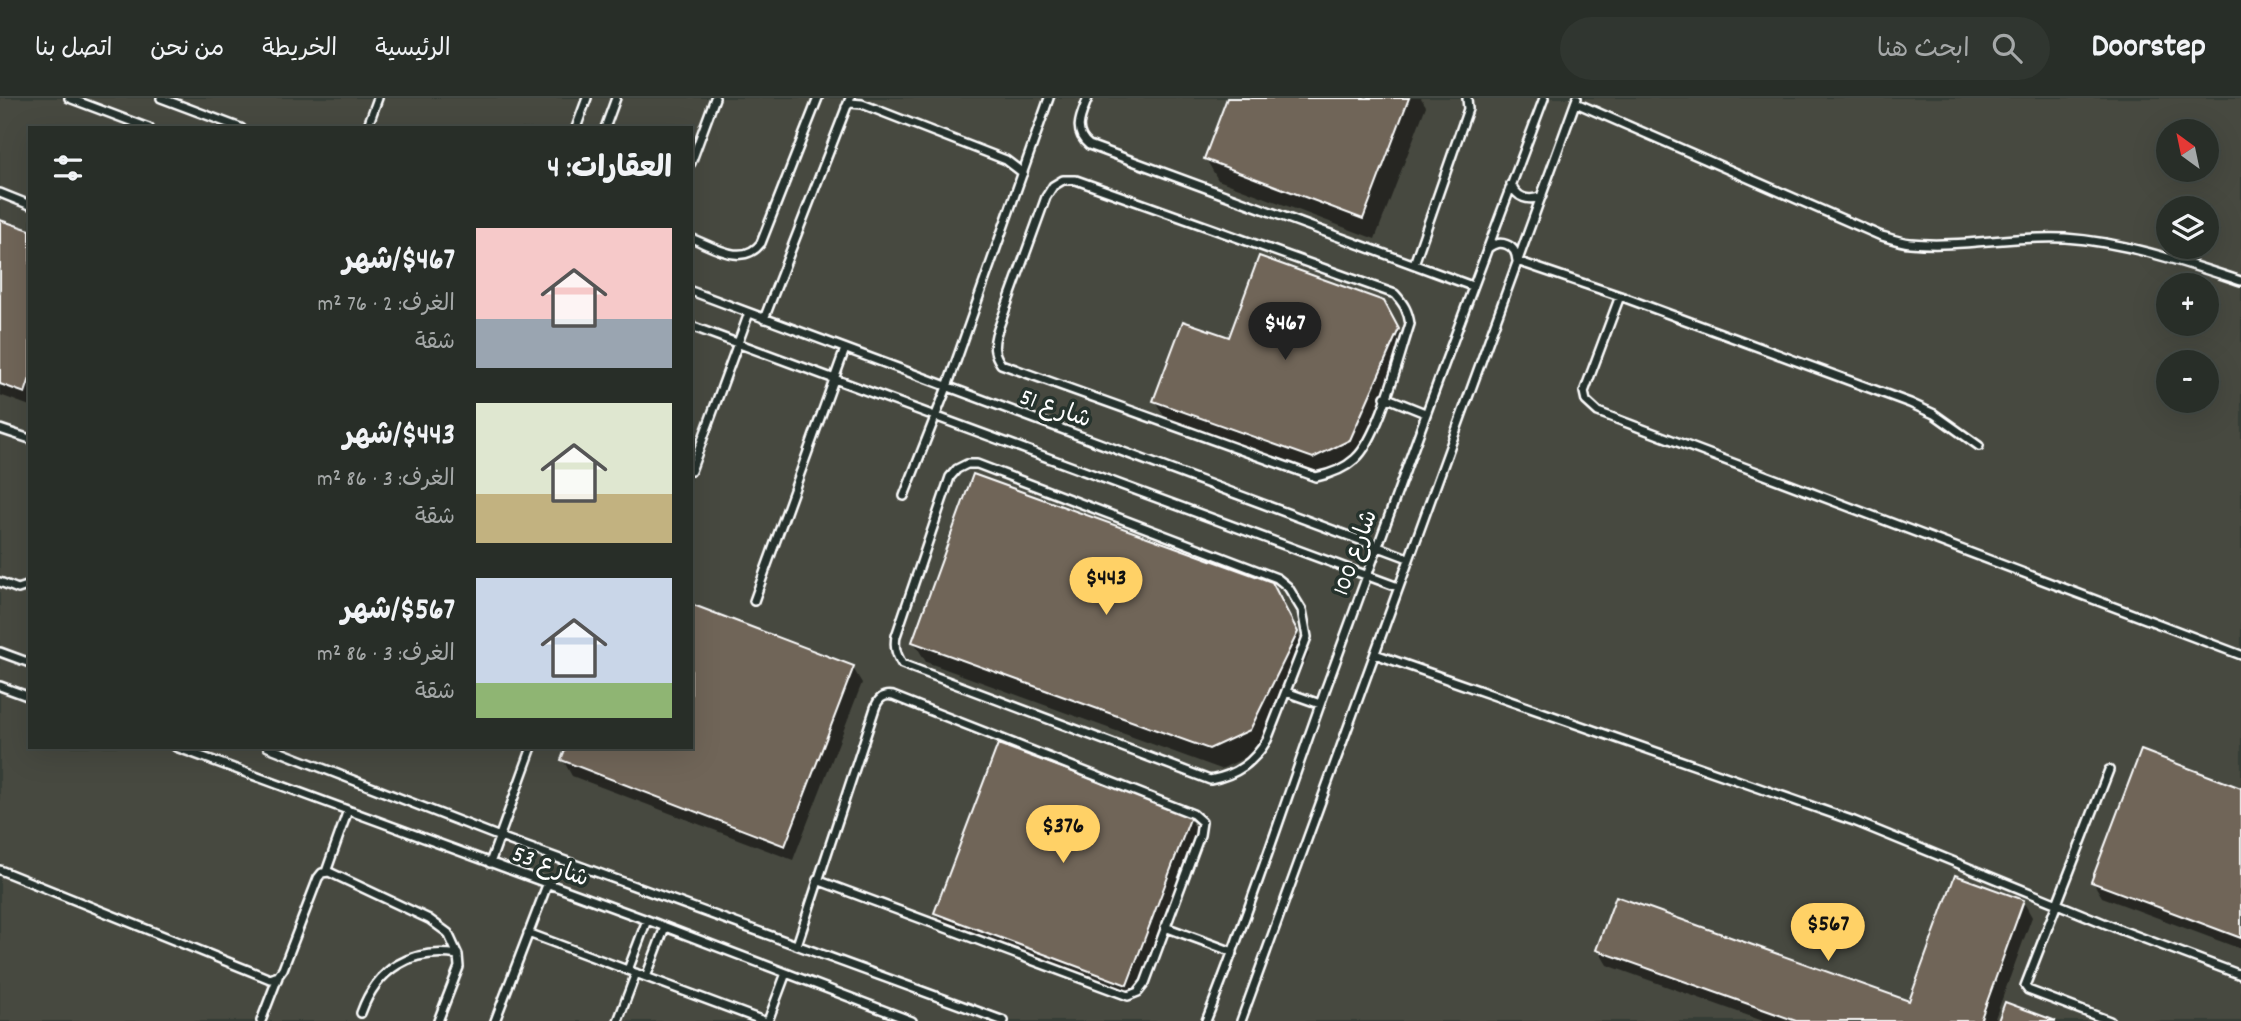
<!DOCTYPE html>
<html lang="ar">
<head>
<meta charset="utf-8">
<style>
  body { margin:0; font-family:Dekko,"Playpen Sans Arabic",sans-serif; background:#303630; color:#f1f3f6; direction:rtl; height:100vh; display:flex; flex-direction:column; font-size:26px; white-space:nowrap }
  * { box-sizing:border-box; margin:0 }
  p { font-size:23px; color:#a5a8a8 }
  .icon { flex:none; width:38px; height:38px; fill:none; stroke:currentColor; stroke-width:2; stroke-linecap:round; stroke-linejoin:round }
  .map { position:relative; flex:1; overflow:hidden; direction:ltr }
  .drawer { position:absolute; left:28px; top:28px; width:665px; height:623px; display:flex; flex-direction:column; background:#282e28; border-radius:0px; box-shadow:0 7px 28px #0002,0 0 0 2px #444a45; direction:rtl }
  .drawer>* { flex:none }
  .needle { width:46px; rotate:327deg }
  .tools { position:absolute; left:2156px; top:21px; display:grid; gap:14px }
  .tools a { display:grid; place-items:center; width:63px; height:63px; border-radius:50%; background:#282e28; box-shadow:0 7px 28px #0002,0 0 0 2px #444a45; font-size:35px }
  .price { position:absolute; translate:-50% -60px; padding:0 16px; border-radius:24px; background:#ffd166; color:#111; font-size:23px; line-height:46px; filter:drop-shadow(0 2px 4px #0008) }
  .price::after { content:''; position:absolute; left:50%; top:42px; width:21px; height:16px; margin-left:-10px; background:inherit; clip-path:polygon(0 0,100% 0,50% 100%) }
  .price.active { background:#222; color:#fff }
  ul { padding:0; list-style:none }
  li { display:flex; align-items:center; gap:21px; height:175px; padding:0 21px }
  li span { display:grid; place-items:center; flex:none; width:196px; height:140px; border-radius:0px; color:#555 }
  li>.icon { margin-inline-start:auto }
  span .icon { width:84px; height:84px; fill:#fffc; stroke-width:1 }
  li b { font-size:30px }
  h2 { display:flex; justify-content:space-between; align-items:center; height:84px; padding:0 21px; font-size:30px }
  header { display:flex; align-items:center; gap:42px; box-sizing:border-box; height:98px; padding:0 35px; background:#282e28; border-bottom:2px solid #444a45 }
  header strong { font-size:33px }
  nav { display:flex; gap:38px; margin-inline-start:auto; font-size:24px }
  .search { width:490px; height:63px; background:#303630; display:flex; align-items:center; gap:18px; box-sizing:border-box; padding:0 24px; border-radius:38px; color:#a5a8a8; font-size:26px }
  .map>svg:first-child { display:block }
</style>
</head>
<body>
<header>
<strong>Doorstep</strong>
<div class="search"><svg class="icon" aria-label="search" viewBox="0 0 24 24"><circle cx="10" cy="10" r="6"/><path d="M15 15l6 6"/></svg>ابحث هنا</div>
<nav><a>الرئيسية</a><a>الخريطة</a><a>من نحن</a><a>اتصل بنا</a></nav>
</header>
<div class="map">
<svg width="2241" height="923" viewBox="0 0 2241 923">
  <rect width="100%" height="100%" fill="#353d36"/>
  <filter id="ink" filterUnits="userSpaceOnUse"><feTurbulence type="fractalNoise" baseFrequency=".0143" numOctaves="2"/><feDisplacementMap in="SourceGraphic" scale="14" xChannelSelector="R" yChannelSelector="G"/><feConvolveMatrix kernelMatrix="1 2 1 2 8 2 1 2 1" color-interpolation-filters="sRGB"/></filter>
  <g filter="url(#ink)">
    <path fill="#474940" fill-rule="evenodd" d="M0 0H2241V923H0ZM30 30H691V649H30ZM2168 33H2207V72H2168ZM2168 110H2207V149H2168ZM2168 187H2207V226H2168ZM2168 264H2207V303H2168Z"/>
    <path fill="#0007" d="M1229 0H1421L1426 8 1375 141 1218 82 1206 61Z
      M0 123 30 134V308L0 297Z
      M1393 220 1407 248 1359 358 1323 375 1164 318 1155 303 1230 241Z
      M1280 504 1309 556 1261 652 1221 671 926 564 914 544Z
      M853 570 862 585 793 762 572 678 563 662 691 649Z
      M2241 692V851L2102 799 2093 784Z
      M1189 719 1198 735 1135 901 944 830 935 815Z
      M2023 803 2032 819 1994 923H1763L1607 867 1598 852 1910 905Z"/>
    <path fill="#706559" stroke="#fff" stroke-width="2" d="M1227 0H1409L1363 121 1204 61Z
      M0 122 30 132V280L25 295 0 286Z
      M1259 158 1384 203 1399 231 1350 342 1313 360 1153 303 1183 223 1229 239Z
      M973 376 1272 484 1298 534 1250 632 1209 651 912 544Z
      M691 506 854 568 785 748 561 662 566 649H691Z
      M998 646 1191 718 1127 887 934 815Z
      M2141 652 2241 690V840L2091 784Z
      M1955 777 2024 802 1980 923H1796L1596 852 1616 798 1909 903Z
      M2005 904 2056 923H1998Z"/>
    <g fill="none" stroke-linecap="round" stroke-linejoin="round">
      <defs>
        <path id="lane" d="M69 0 149 30
          M161 0 241 30
          M1088 0C1081 18 1072 33 1089 47L1472 188
          M1576 5 1879 137C1889 140 1899 144 1910 145 1961 150 2013 137 2065 140 2125 144 2183 164 2241 183
          M846 9 850 5 862 6 1006 62 1023 75
          M367 30 378 0
          M576 30 587 0
          M605 30 616 0
          M691 65 715 0
          M1063 82H1076L1395 196C1404 206 1408 213 1410 226 1399 259 1379 340 1355 361 1344 371 1331 376 1316 379L1001 266C994 256 993 249 996 237L1046 99 1053 88Z
          M1511 86C1517 100 1528 104 1542 98
          M0 95 30 107
          M691 140C714 149 743 169 761 145L818 0
          M1487 151C1500 140 1516 146 1517 163L1620 198 1910 305 1934 316 1979 348
          M1414 166 1468 11 1467 0
          M691 193 1408 460
          M1620 198 1584 294 1586 303 1598 314 2241 557
          M764 221 850 0
          M691 228 1398 489
          M1385 299 1425 315
          M0 331 30 341
          M967 366H977L1277 480 1288 489 1302 512 1307 539 1267 642C1254 664 1237 677 1210 682L902 566C896 556 894 549 896 538L950 379 957 371Z
          M691 373 749 215
          M904 398 947 289 1049 0
          M0 484 18 491 30 487
          M754 503 845 251
          M0 554 30 565
          M1375 556 1854 723 2121 832 2241 877
          M0 588 30 599
          M1286 594 1320 606
          M176 649 647 822 912 923
          M268 649 500 739 1004 923
          M2109 672 2025 888 2028 892 2110 923
          M490 765 532 649
          M0 772 270 881 278 878 283 871 318 780 322 775 329 774 429 821 448 835 458 857 459 869 438 923
          M326 774 348 712
          M1165 829 1233 854
          M528 835 764 923
          M797 847 875 610C878 601 883 596 893 598L1193 716 1202 724 1200 737 1145 885 1138 894 1128 898 817 782
          M628 872 647 822
          M646 879 665 829
          M361 915C377 870 411 850 458 857
          M261 923 278 879
          M495 923 547 787
          M618 923 636 875
          M768 923 786 875
          M1206 923C1250 813 1286 701 1326 590 1397 393 1470 196 1544 0
          M1241 923 1577 0"/>
      </defs>
      <use href="#lane" stroke="#fff" stroke-width="12"/>
      <use href="#lane" stroke="#26332d" stroke-width="7"/>
    </g>
  </g>
  <g text-anchor="middle" stroke-width="7" stroke-linejoin="round" paint-order="stroke">
    <g font-size="24" fill="#fff" stroke="#26332d">
      <text transform="translate(1056 309) rotate(20)" y="8">شارع 51</text>
      <text transform="translate(1354 454) rotate(-70)" y="8">شارع 100</text>
      <text transform="translate(551 767) rotate(20)" y="8">شارع 53</text>
    </g>
  </g>
</svg>
<div class="tools">
<a><svg class="needle" viewBox="-14 -14 28 28"><path d="M0-13l5 13h-10z" fill="#e53935"/><path d="M0 13l5-13h-10z" fill="#a5a8a8"/></svg></a>
<a><svg class="icon" aria-label="layers" viewBox="0 0 24 24"><path d="M12 4l9 5-9 5-9-5zM3 14l9 5 9-5"/></svg></a>
<a>+</a>
<a>−</a>
</div>
<b class="price active" style="left:1285px;top:264px">$467</b>
<b class="price" style="left:1106px;top:519px">$443</b>
<b class="price" style="left:1063px;top:767px">$376</b>
<b class="price" style="left:1828px;top:865px">$567</b>
<section class="drawer">
<h2>العقارات: 4<svg class="icon" aria-label="filters" viewBox="0 0 24 24"><path d="M4 7h16M4 17h16"/><circle cx="9" cy="7" r="2"/><circle cx="15" cy="17" r="2"/></svg></h2>
<ul>
<li><span style="background:linear-gradient(#f6c9c9 65%,#9aa5b1 0)"><svg class="icon" aria-label="home" viewBox="0 0 24 24"><path d="M3 11l9-7 9 7M6 9v11h12V9"/></svg></span><div><b>$467/شهر</b><p>الغرف: 2 · 76 m²</p><p>شقة</p></div></li>
<li><span style="background:linear-gradient(#dfe7d0 65%,#c2b280 0)"><svg class="icon" aria-label="home" viewBox="0 0 24 24"><path d="M3 11l9-7 9 7M6 9v11h12V9"/></svg></span><div><b>$443/شهر</b><p>الغرف: 3 · 86 m²</p><p>شقة</p></div></li>
<li><span style="background:linear-gradient(#c9d6e8 75%,#8fb573 0)"><svg class="icon" aria-label="home" viewBox="0 0 24 24"><path d="M3 11l9-7 9 7M6 9v11h12V9"/></svg></span><div><b>$567/شهر</b><p>الغرف: 3 · 86 m²</p><p>شقة</p></div></li>
</ul>
</section>
</div>
</body>
</html>
